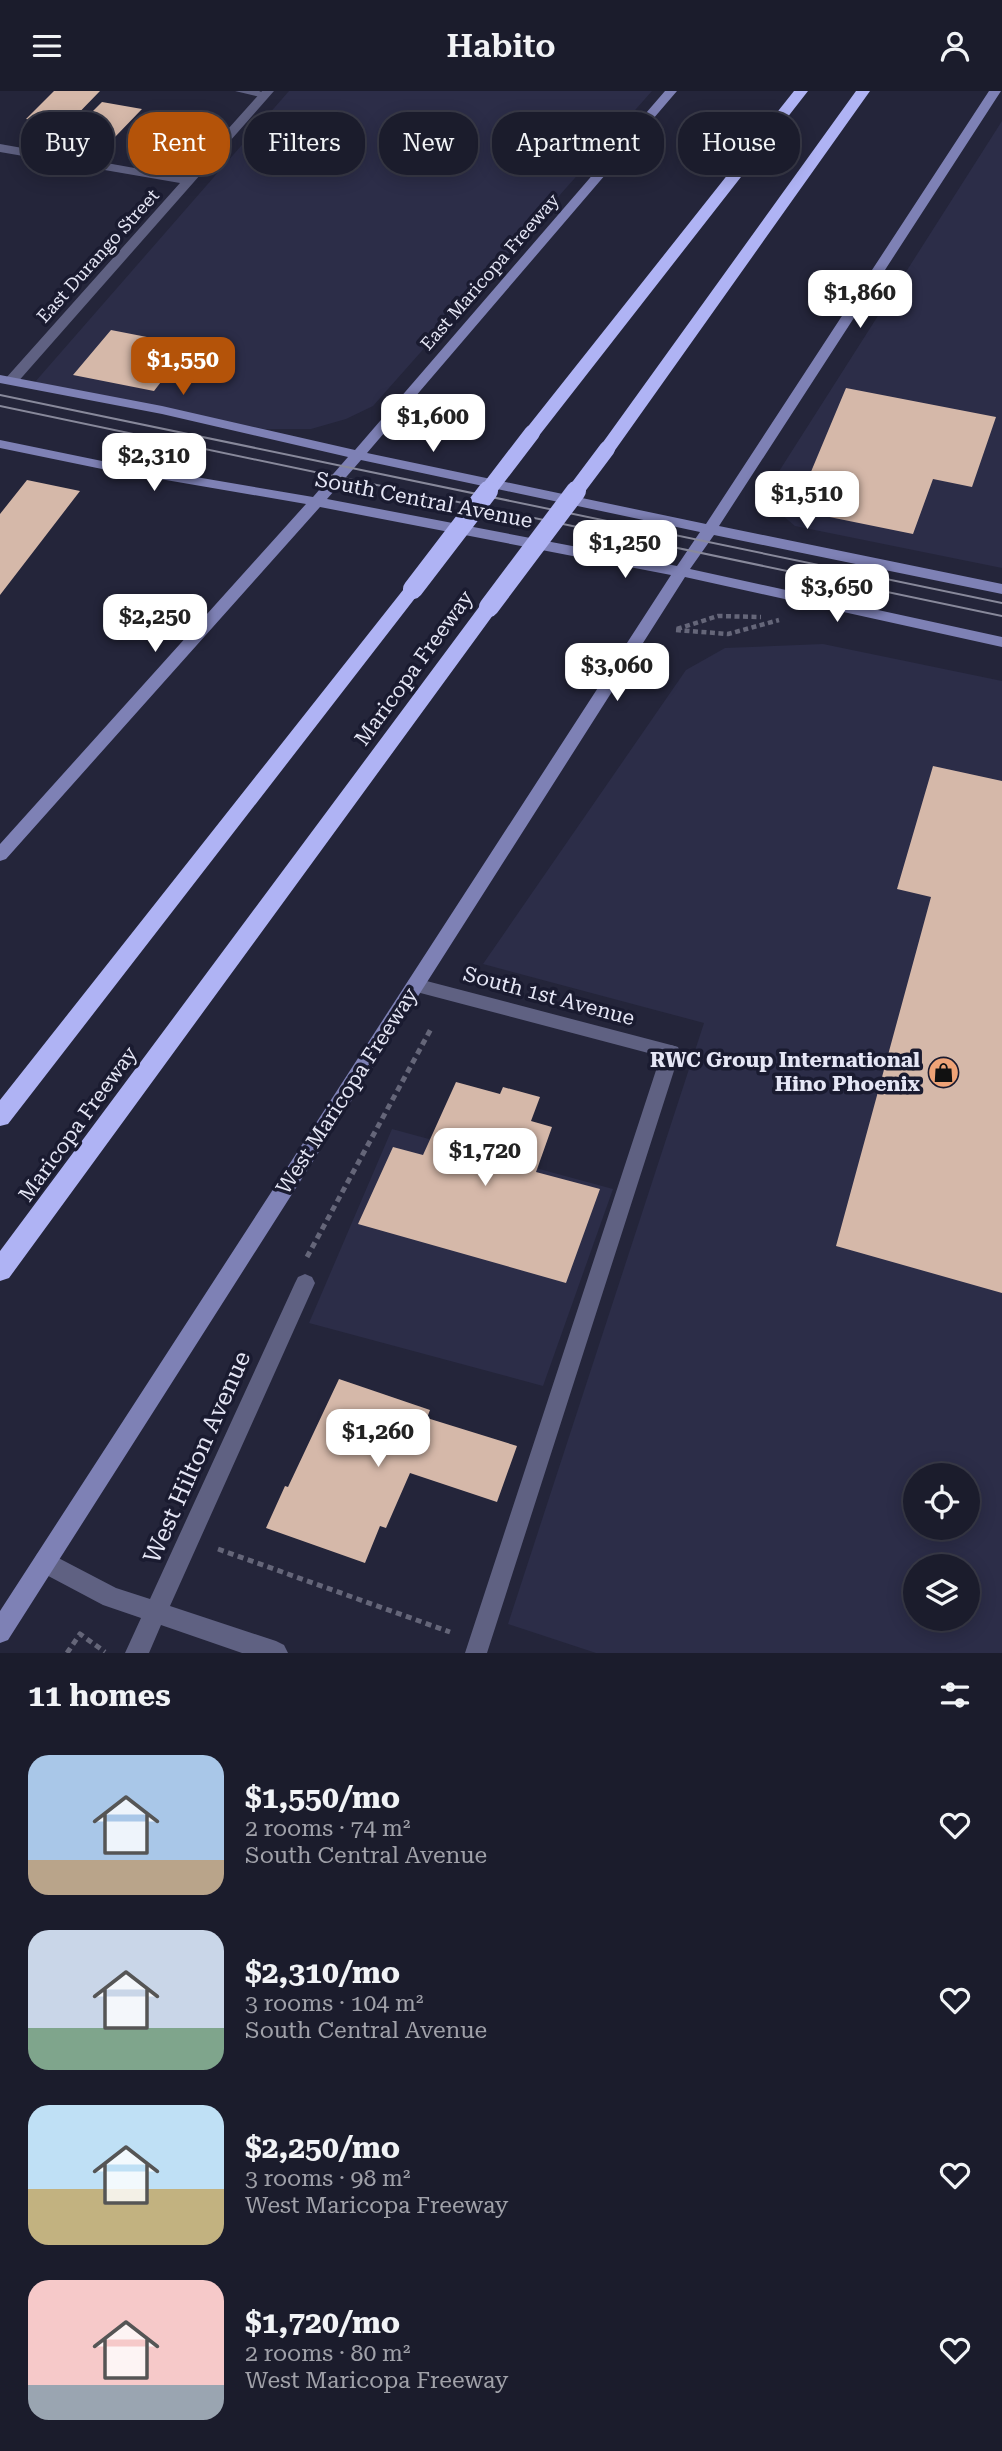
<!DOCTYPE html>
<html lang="en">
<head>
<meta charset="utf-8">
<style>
  body { margin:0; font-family:"Roboto Serif",serif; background:#242534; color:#f1f3f6; height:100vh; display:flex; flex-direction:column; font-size:26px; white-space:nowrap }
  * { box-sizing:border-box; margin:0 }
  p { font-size:23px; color:#a0a1a9 }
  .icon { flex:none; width:38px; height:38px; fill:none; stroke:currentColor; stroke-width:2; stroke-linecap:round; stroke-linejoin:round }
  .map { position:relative; height:1562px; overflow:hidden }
  .sheet { display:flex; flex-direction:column; background:#1b1c2c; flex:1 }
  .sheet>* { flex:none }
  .top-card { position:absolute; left:21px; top:21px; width:961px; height:63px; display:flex; gap:14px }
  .buttons { position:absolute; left:903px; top:1372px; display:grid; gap:14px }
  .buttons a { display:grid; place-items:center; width:77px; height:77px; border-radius:50%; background:#1b1c2c; box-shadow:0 4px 18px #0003,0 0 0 2px #393a48; font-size:35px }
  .price { position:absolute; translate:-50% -60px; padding:0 16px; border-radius:14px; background:#fff; color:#222; font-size:23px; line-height:46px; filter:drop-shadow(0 2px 4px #0008) }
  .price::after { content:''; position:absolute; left:50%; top:42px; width:21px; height:16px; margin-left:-10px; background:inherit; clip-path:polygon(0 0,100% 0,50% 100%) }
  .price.selected { background:#b45309; color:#fff }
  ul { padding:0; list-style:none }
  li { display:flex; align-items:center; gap:21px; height:175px; padding:0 28px }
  li span { display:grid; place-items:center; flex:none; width:196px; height:140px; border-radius:21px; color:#555 }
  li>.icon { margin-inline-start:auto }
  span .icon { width:84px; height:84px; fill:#fffc; stroke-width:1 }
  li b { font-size:30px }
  h2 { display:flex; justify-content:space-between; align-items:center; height:84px; padding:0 28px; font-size:30px }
  .tag { padding:0 24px; border-radius:28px; background:#1b1c2c; box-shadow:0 4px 18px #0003,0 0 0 2px #393a48; font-size:24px; line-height:63px }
  .tag.selected { background:#b45309; color:#fff }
  header { display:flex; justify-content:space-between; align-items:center; height:91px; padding:0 28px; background:#1b1c2c; font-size:32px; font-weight:600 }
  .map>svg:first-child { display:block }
</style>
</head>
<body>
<header><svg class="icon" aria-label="menu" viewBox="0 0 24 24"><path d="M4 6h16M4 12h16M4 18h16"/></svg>Habito<svg class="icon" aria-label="person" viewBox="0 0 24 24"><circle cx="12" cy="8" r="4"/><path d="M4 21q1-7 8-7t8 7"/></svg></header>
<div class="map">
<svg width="1002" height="1562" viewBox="0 0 1002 1562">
  <rect width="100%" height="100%" fill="#24253a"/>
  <path fill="#2c2d48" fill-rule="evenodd" d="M289 0H652L373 315 346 328 311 338H264L35 291Z
    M1002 30V477L795 435 762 407Z
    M823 553 1002 590V1562H596L508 1533 704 932 483 873 686 579 725 557ZM915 1384H968V1437H915ZM915 1475H968V1528H915Z
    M392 1038 613 1098 543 1295 309 1232Z"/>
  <path fill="#d5b8a9" d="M54 0H100L66 35 26 28Z
    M102 11 142 18 115 46 74 39Z
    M111 239 152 247 150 249 163 252 159 256 184 261 154 300 73 284Z
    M846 297 996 326 972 396 933 388 913 443 795 419Z
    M27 389 80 400 0 504V423Z
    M933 675 1002 690V1202L836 1155 931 806 897 798Z
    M456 991 500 1003 503 996 540 1006 531 1030 552 1036 536 1081 600 1098 566 1192 358 1133 393 1056 423 1064Z
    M339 1288 430 1319 427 1327 517 1355 497 1411 410 1382 386 1437 380 1435 365 1472 266 1437 285 1395 288 1396Z"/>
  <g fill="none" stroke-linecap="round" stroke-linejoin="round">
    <path stroke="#656679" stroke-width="4.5" stroke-dasharray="5 3.5" stroke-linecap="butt" d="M677 538 718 525 761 526
      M676 539 728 543 779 529"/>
    <path stroke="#656679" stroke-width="5" stroke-dasharray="6 4.5" stroke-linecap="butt" d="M307 1166 432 936
      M218 1458 450 1541
      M67 1562 80 1543 105 1561"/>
    <path fill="#5f6182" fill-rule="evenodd" d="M235 0H259L269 4 264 7Z
      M671 954 677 956 680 961 487 1562H465L662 961 665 956Z"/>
    <path fill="#5f6182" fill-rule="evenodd" d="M262 0H274L16 293H6V287L180 92 0 61V53L185 86Z
      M415 887 671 954 678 956 680 961 678 966 671 968 409 899 406 894 409 889Z
      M305 1183 312 1186 315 1192 170 1515 276 1550 284 1554 288 1562H242L161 1534 149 1562H125L141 1527 103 1514 37 1479 34 1471 37 1463 45 1460 116 1497 150 1508 295 1192 298 1186Z"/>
    <path fill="#7e81b5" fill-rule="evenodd" d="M665 0H677L367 362 706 433 989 0H1001L719 435 1002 493V503L714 444 690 478 1002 546V556L685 486 8 1549 0 1552V1520L671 484 320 416 6 768 0 770V753L306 413 102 378 0 357V349L102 370 313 406 348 366 162 323 0 292V284L162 315 355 359ZM361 369 700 441 677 475 327 408Z"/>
    <path fill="#afb3f4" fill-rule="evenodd" d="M794 0H808L538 346H526L524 342 526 338Z
      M856 0H870L613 362H601L598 358 601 354Z
      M413 492 422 498 419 502 8 1033 0 1035V1009L407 494Z
      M489 510 496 512 498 516 496 520 9 1187 0 1190V1160L482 512Z"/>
    <path stroke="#88899b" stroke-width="2" d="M0 304 1002 512
      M0 315 1002 525"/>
    <path stroke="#afb3f4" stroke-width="16" d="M486 402 532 342
      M574 402 607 358"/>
    <path stroke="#afb3f4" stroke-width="20" d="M413 498 488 400
      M489 516 576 400"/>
  </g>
  <defs>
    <symbol id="shop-disc" viewBox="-11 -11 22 22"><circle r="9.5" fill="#efa377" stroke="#1a1b30"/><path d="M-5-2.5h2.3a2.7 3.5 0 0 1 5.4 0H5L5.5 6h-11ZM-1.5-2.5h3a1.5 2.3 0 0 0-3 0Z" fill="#111"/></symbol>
  </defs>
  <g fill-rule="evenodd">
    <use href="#shop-disc" x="926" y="964" width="35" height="35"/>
  </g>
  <g text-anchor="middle" stroke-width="7" stroke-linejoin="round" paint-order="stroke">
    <g font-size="18" fill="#e5e6f5" stroke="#1a1b30">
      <text transform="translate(98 165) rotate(-48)" y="6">East Durango Street</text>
      <text transform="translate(490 181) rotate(-49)" y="6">East Maricopa Freeway</text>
    </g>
    <g font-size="21" fill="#e5e6f5" stroke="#1a1b30">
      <text transform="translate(424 409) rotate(11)" y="7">South Central Avenue</text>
      <text transform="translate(414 577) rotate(-54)" y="7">Maricopa Freeway</text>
      <text transform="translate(549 905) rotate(15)" y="7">South 1st Avenue</text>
      <text transform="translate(347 1000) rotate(-57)" y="7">West Maricopa Freeway</text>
      <text transform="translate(78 1033) rotate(-54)" y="7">Maricopa Freeway</text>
    </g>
    <g font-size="21" font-weight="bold" fill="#e5e6f5" stroke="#1a1b30" text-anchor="end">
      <text x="920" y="976">RWC Group International<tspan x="920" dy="24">Hino Phoenix</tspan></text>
    </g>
    <g font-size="24" fill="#e5e6f5" stroke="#1a1b30">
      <text transform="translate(197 1366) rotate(-66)" y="8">West Hilton Avenue</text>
    </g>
  </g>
</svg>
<div class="buttons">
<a><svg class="icon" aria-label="locate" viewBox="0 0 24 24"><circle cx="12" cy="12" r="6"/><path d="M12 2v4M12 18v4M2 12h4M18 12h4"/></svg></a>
<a><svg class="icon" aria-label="layers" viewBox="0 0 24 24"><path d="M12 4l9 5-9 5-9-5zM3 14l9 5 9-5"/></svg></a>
</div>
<b class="price" style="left:860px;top:239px">$1,860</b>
<b class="price selected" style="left:183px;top:306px">$1,550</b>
<b class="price" style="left:433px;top:363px">$1,600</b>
<b class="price" style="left:154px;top:402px">$2,310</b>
<b class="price" style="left:807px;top:440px">$1,510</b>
<b class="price" style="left:625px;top:489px">$1,250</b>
<b class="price" style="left:837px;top:533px">$3,650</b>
<b class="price" style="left:155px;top:563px">$2,250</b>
<b class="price" style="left:617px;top:612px">$3,060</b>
<b class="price" style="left:485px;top:1097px">$1,720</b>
<b class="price" style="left:378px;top:1378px">$1,260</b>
<div class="top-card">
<a class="tag">Buy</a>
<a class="tag selected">Rent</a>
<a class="tag">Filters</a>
<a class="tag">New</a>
<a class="tag">Apartment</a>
<a class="tag">House</a>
</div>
</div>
<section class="sheet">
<h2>11 homes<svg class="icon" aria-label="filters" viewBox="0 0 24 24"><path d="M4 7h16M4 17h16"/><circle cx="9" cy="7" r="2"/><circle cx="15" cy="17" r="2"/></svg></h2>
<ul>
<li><span style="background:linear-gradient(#a9c7e8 75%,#b9a48a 0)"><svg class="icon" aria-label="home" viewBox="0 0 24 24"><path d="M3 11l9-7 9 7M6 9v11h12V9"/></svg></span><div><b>$1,550/mo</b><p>2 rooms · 74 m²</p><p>South Central Avenue</p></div><svg class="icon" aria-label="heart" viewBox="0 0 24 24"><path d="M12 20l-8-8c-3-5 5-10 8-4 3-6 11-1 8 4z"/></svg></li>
<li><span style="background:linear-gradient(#c9d6e8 70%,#7fa58c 0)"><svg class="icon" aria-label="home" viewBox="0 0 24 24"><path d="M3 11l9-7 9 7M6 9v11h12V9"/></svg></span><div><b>$2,310/mo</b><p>3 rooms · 104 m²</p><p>South Central Avenue</p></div><svg class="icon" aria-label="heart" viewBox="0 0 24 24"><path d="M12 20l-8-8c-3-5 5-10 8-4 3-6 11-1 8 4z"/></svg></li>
<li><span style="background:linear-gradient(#bfe0f5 60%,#c2b280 0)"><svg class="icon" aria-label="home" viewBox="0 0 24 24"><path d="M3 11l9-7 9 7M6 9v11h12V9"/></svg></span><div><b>$2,250/mo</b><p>3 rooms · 98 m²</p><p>West Maricopa Freeway</p></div><svg class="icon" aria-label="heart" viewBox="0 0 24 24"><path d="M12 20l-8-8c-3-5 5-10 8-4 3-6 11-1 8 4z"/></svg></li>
<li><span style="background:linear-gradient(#f6c9c9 75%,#9aa5b1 0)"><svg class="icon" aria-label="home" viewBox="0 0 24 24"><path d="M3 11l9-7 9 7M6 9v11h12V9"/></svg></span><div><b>$1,720/mo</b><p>2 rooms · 80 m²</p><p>West Maricopa Freeway</p></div><svg class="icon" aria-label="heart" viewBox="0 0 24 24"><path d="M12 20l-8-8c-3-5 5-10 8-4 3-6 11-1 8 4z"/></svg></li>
</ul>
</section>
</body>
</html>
